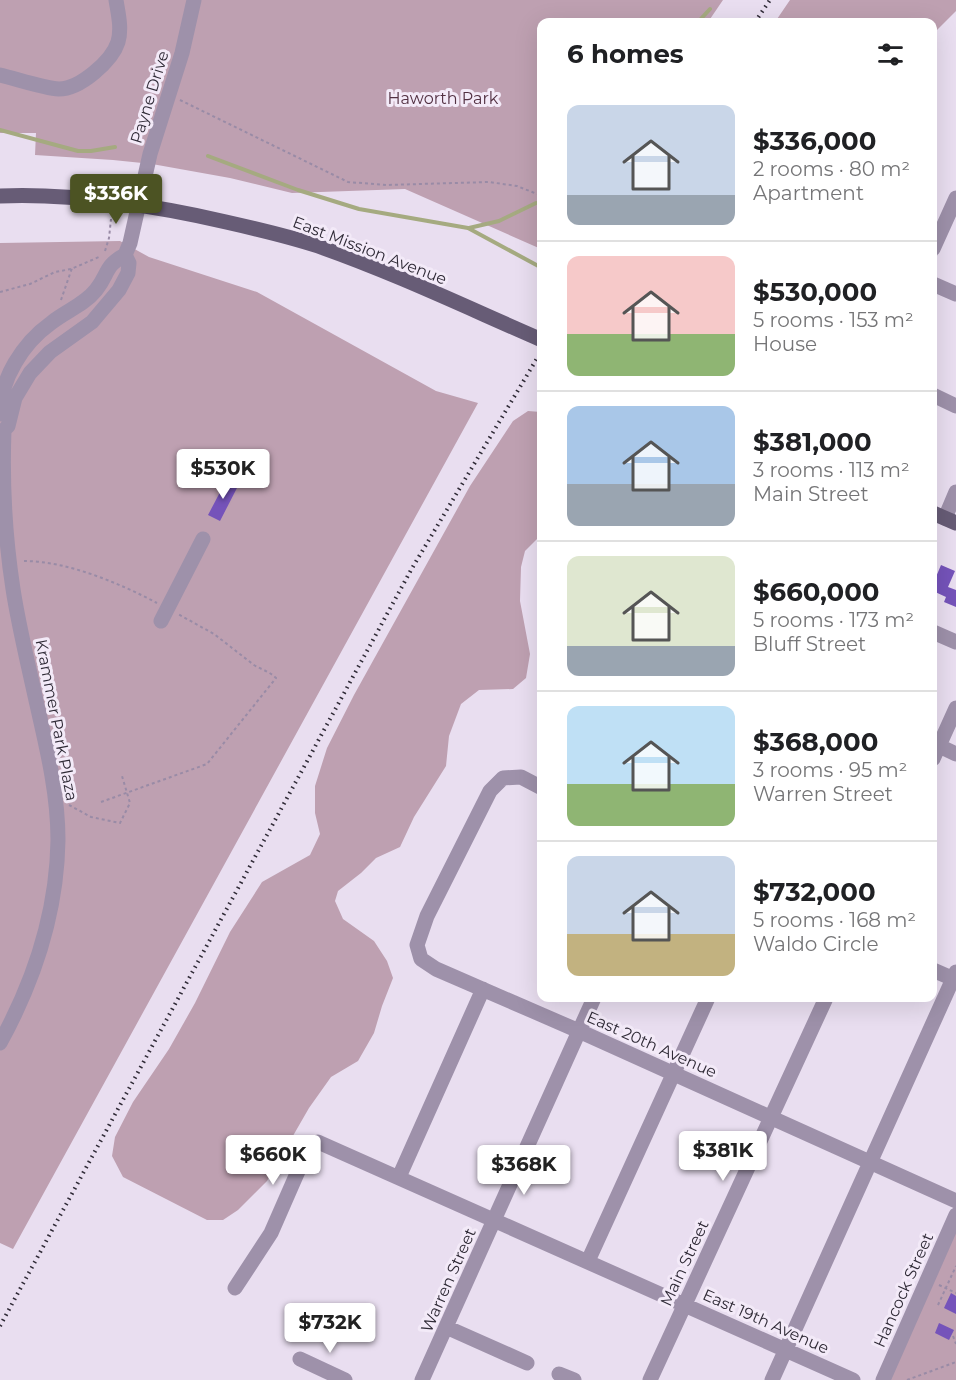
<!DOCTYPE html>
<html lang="en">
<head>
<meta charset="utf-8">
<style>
  body { margin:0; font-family:Montserrat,sans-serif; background:#f6f6f6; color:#202124; height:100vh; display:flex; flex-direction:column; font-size:22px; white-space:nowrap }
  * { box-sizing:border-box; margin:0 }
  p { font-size:20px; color:#757577 }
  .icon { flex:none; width:33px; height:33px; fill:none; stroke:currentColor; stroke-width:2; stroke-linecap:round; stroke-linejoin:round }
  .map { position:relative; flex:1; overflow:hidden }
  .side { position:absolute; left:537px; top:18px; width:400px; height:984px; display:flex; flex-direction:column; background:#fff; border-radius:12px; box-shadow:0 6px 24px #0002 }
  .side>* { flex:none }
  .price { position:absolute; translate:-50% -51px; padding:0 14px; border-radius:6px; background:#fff; color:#222; font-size:20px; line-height:39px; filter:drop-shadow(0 2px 3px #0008) }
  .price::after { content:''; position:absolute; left:50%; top:36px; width:18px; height:14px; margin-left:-9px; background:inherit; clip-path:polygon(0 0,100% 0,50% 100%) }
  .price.active { background:#4c5323; color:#fff }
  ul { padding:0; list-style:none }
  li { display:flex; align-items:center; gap:18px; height:150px; padding:0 30px }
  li+li { border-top:2px solid #e0e0e0 }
  li span { display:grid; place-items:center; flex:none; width:168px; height:120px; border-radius:12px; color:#555 }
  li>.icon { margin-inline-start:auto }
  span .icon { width:72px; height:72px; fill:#fffc; stroke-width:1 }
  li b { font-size:26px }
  h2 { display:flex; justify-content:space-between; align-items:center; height:72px; padding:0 30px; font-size:26px }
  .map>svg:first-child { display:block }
</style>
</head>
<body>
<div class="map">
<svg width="956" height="1380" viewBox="0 0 956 1380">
  <rect width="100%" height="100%" fill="#e9def0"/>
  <path fill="#bea0b1" d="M0 0H723L708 22H542L541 249 405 189 292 193 230 178 152 164 113 160 35 155 36 133H0Z
    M790 0H956V11L933 34V22H775Z
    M120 241 149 257 257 292 436 391 478 403 13 1249 0 1243V243Z
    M528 411 541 412 542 534 525 551 521 567 520 601 530 654 526 678 513 689 479 690 461 704 449 736 446 766 414 817 400 847 376 858 361 873 338 891 335 901 343 919 374 941 387 961 393 978 382 1006 374 1033 358 1061 331 1077 309 1108 267 1181 238 1210 223 1220H207L123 1177 112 1156 115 1137 133 1102 169 1049 195 1003 230 932 262 882 310 855 320 834 315 813V786L327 748 354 695 470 486 513 421Z
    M956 1215V1380H883Z"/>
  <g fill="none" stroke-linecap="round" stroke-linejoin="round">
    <path stroke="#a5aa80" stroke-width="4" d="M698 22 710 9
      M0 130 78 151H91L115 147
      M208 156 298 190 359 209 468 228 542 268
      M469 228 499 221 536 203"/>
  </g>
  <path fill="#7553ba" d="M227 479 238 486 220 521 208 515Z
    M941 565 955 571 948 587 956 590V607L944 602 946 597 933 591V584Z
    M951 1293 956 1296V1314L944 1308Z
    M939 1323 954 1330 949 1340 935 1333Z"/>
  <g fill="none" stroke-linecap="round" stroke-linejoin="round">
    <path stroke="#998ba6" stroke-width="2" stroke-dasharray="3 3" stroke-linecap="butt" d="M180 100 348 182 386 185 489 182 517 186 542 196
      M105 251 109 238 111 219
      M0 292 30 284 55 272 71 269 99 257
      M61 300 72 268
      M24 561C67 561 119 583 157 603
      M101 802 207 764 276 678C269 671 262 670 254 665L214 634 178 614
      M69 805 91 817 120 823 130 803 122 776
      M939 1285 956 1293
      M938 1305 956 1266
      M953 1336 956 1344
      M907 1380 956 1362"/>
    <path stroke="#9e91aa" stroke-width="15" d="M0 75C17 79 43 88 59 89 80 89 112 61 118 42 122 28 118 13 116 0
      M933 249 956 198
      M933 284 956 294
      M933 395 956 406
      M0 414C0 379 23 343 51 323 66 311 84 305 96 290 109 274 104 266 125 255L130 243 150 154 182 53 194 0
      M945 518 956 492
      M161 621 203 539
      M933 632 956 642
      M933 743 956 754
      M933 759 956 708
      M542 788 521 777 503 778 490 791 427 916 417 945 421 959 436 969 579 1031 956 1201
      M933 970 956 980
      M0 1043C34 981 57 911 58 840 58 788 44 737 33 687 26 655 18 622 13 589 5 537 2 483 4 430L8 426 15 398 30 373 50 352 92 322 119 290 128 273 129 263 125 255
      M399 1177 483 989
      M588 1261 708 998
      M235 1288 271 1233 306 1153 318 1142 853 1380
      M446 1327 527 1363
      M300 1359 345 1380
      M559 1374 574 1380
      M422 1380 594 998
      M650 1380 826 998
      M772 1380 956 972
      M883 1380 956 1215"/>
    <path stroke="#675c76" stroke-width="15" d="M0 196C76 193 152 205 226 222 257 229 288 236 318 246 395 273 468 308 542 340
      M933 513 956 523"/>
    <path stroke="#2f2a36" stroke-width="4" stroke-dasharray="1.5 4.5" stroke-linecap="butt" d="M755 22 770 0
      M0 1326 411 570 542 350"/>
  </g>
  <g text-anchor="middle" stroke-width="6" stroke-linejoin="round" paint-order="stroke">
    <g font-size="16" fill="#2f2a36" stroke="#f3eaf8">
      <text transform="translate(149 97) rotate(-73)" y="6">Payne Drive</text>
      <text transform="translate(370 250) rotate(21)" y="6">East Mission Avenue</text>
      <text transform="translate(57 720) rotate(79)" y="6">Krammer Park Plaza</text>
      <text transform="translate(652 1044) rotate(24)" y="6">East 20th Avenue</text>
      <text transform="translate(684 1263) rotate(-65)" y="6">Main Street</text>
      <text transform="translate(448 1280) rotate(-66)" y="6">Warren Street</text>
      <text transform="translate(903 1290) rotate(-66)" y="6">Hancock Street</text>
      <text transform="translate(766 1321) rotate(24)" y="6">East 19th Avenue</text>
    </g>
    <g font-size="16" fill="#523042" stroke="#f3eaf8">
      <text x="443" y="104">Haworth Park</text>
    </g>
  </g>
</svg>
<b class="price active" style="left:116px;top:225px">$336K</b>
<b class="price" style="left:223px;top:500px">$530K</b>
<b class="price" style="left:723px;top:1182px">$381K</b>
<b class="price" style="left:273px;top:1186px">$660K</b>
<b class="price" style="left:524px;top:1196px">$368K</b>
<b class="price" style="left:330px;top:1354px">$732K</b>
<section class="side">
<h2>6 homes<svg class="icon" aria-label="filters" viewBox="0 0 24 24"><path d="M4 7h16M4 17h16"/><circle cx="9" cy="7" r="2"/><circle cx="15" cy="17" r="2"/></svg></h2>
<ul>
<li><span style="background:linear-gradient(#c9d6e8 75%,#9aa5b1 0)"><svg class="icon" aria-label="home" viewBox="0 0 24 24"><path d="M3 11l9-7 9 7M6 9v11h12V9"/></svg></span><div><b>$336,000</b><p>2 rooms · 80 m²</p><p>Apartment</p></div></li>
<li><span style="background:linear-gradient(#f6c9c9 65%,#8fb573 0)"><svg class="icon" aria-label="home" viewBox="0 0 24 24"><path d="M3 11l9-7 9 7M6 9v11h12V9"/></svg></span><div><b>$530,000</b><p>5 rooms · 153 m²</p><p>House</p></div></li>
<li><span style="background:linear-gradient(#a9c7e8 65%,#9aa5b1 0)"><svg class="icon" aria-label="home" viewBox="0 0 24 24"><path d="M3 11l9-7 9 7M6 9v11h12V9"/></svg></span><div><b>$381,000</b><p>3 rooms · 113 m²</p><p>Main Street</p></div></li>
<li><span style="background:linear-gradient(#dfe7d0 75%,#9aa5b1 0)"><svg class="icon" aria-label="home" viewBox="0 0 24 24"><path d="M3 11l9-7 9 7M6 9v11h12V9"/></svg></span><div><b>$660,000</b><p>5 rooms · 173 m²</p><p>Bluff Street</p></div></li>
<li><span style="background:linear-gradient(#bfe0f5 65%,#8fb573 0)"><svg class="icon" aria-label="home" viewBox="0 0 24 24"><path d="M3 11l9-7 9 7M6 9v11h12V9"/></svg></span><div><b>$368,000</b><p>3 rooms · 95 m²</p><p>Warren Street</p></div></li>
<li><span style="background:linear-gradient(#c9d6e8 65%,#c2b280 0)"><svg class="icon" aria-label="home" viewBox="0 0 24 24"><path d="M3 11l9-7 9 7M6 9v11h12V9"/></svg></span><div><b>$732,000</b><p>5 rooms · 168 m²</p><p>Waldo Circle</p></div></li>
</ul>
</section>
</div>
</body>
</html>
